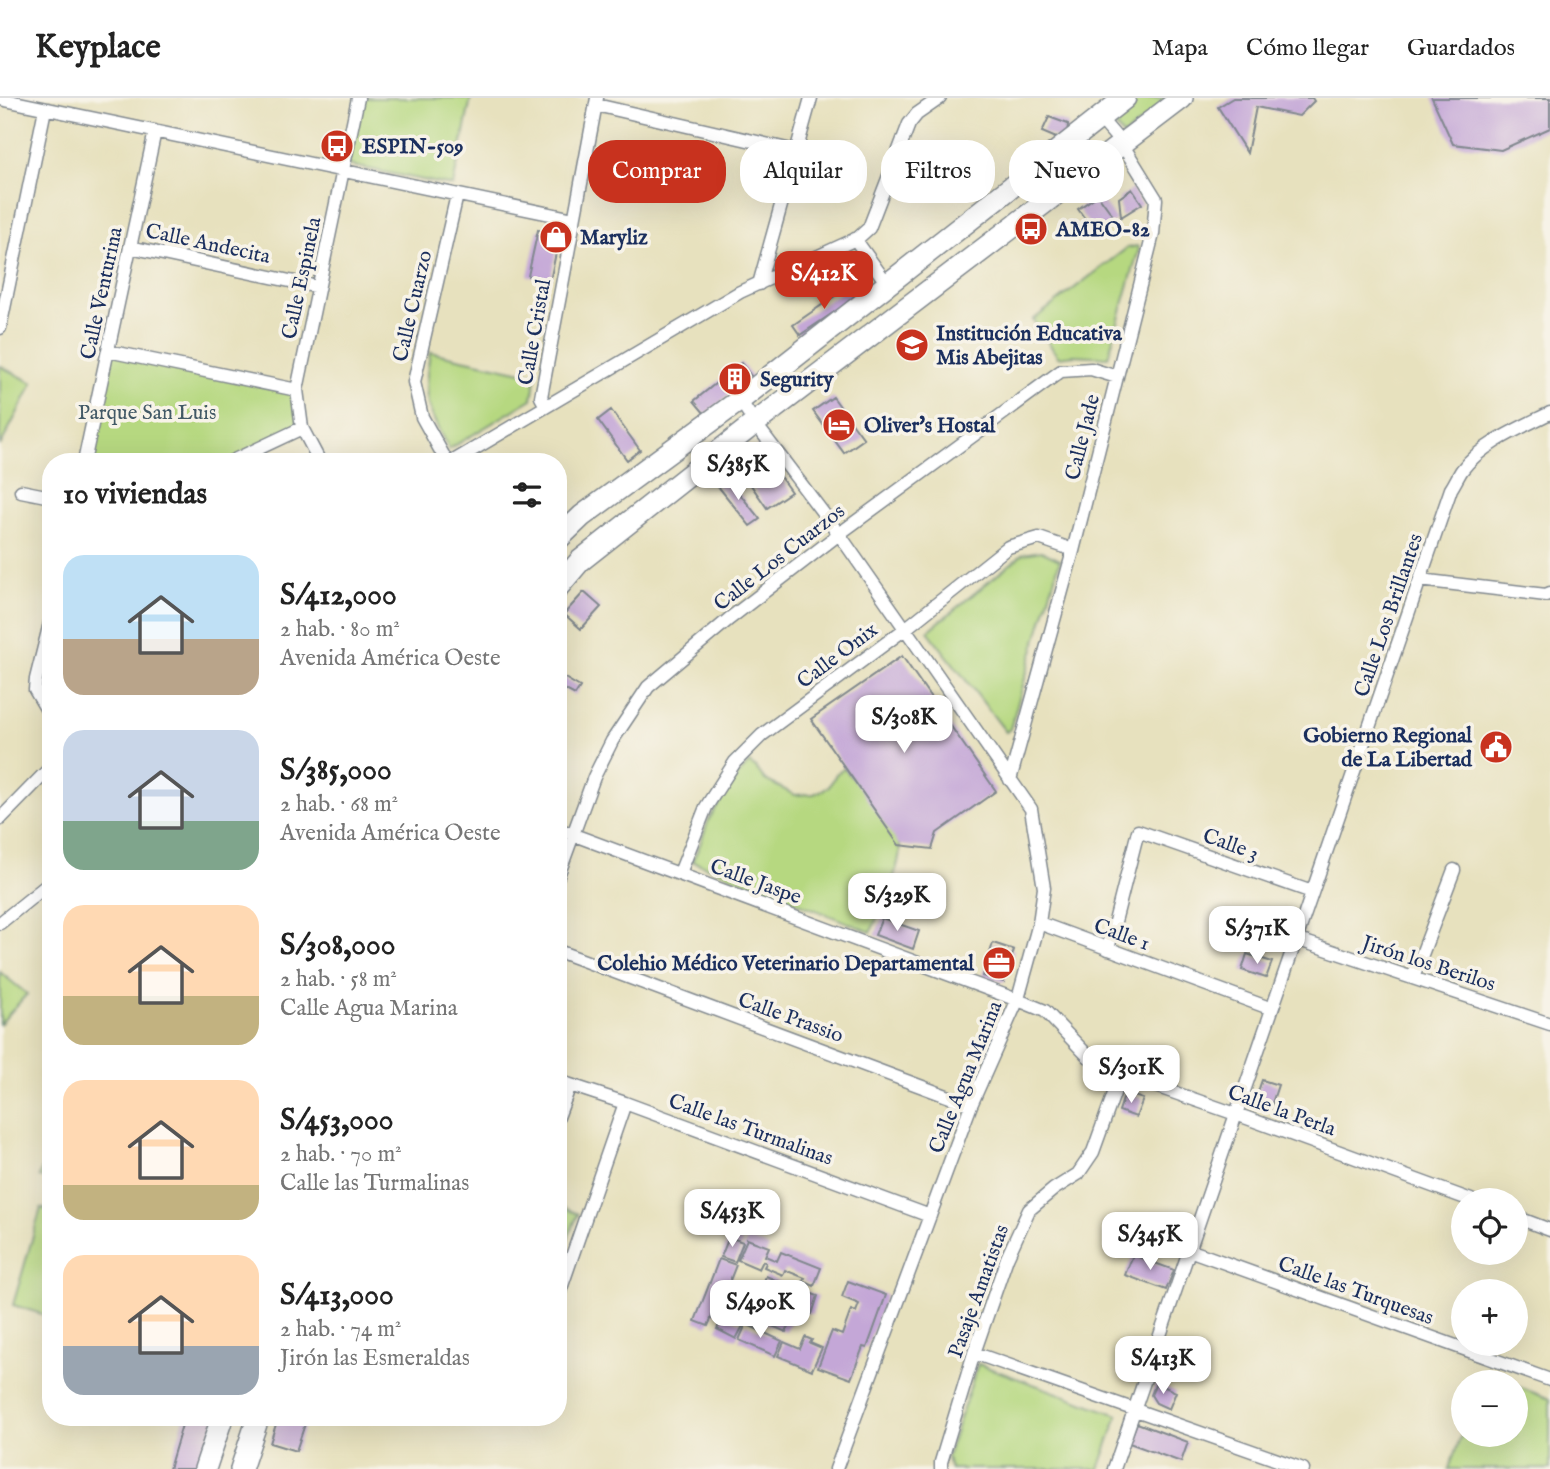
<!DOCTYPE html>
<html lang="es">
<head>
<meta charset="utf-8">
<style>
  body { margin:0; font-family:"IM FELL English",serif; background:#f6f6f6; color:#222; height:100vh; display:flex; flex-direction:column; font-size:26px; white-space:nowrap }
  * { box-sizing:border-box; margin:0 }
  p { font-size:23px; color:#767676 }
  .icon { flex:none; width:38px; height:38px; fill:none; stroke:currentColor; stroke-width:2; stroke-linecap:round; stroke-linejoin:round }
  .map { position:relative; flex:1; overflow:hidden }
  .side { position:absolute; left:42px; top:355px; width:525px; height:973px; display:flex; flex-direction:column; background:#fff; border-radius:28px; box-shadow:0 7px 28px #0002 }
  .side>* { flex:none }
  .banner { position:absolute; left:588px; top:42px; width:665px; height:63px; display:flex; gap:14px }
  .controls { position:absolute; left:1451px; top:1090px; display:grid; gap:14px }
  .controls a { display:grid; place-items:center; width:77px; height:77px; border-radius:50%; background:#fff; box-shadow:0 7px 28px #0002; font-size:35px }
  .price { position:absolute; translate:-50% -60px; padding:0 16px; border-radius:14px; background:#fff; color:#222; font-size:23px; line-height:46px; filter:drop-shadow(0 2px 4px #0008) }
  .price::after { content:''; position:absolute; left:50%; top:42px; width:21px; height:16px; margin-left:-10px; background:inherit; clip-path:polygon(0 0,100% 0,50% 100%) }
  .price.on { background:#c8321e; color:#fff }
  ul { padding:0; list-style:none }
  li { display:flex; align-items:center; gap:21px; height:175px; padding:0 21px }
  li span { display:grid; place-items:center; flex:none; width:196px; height:140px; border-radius:21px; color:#555 }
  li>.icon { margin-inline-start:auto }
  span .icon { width:84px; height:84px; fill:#fffc; stroke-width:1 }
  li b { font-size:30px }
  h2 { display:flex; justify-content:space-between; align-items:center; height:84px; padding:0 21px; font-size:30px }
  .pill { padding:0 24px; border-radius:28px; background:#fff; box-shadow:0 7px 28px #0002; font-size:24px; line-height:63px }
  .pill.on { background:#c8321e; color:#fff }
  header { display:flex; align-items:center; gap:42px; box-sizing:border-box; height:98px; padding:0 35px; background:#fff; border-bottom:2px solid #e0e0e0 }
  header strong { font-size:33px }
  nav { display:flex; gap:38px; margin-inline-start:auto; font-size:24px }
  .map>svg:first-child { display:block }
</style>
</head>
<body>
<header>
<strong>Keyplace</strong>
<nav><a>Mapa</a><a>Cómo llegar</a><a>Guardados</a></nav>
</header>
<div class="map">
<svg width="1550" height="1371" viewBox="0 0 1550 1371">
  <rect width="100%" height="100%" fill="#f7f3e8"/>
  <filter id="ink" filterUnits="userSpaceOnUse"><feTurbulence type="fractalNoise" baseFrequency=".0143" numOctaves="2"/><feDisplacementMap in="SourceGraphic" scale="14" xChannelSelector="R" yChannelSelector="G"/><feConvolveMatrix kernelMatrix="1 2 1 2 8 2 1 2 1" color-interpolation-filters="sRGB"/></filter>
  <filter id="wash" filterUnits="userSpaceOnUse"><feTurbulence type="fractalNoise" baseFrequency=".00686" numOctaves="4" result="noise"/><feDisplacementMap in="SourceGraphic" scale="28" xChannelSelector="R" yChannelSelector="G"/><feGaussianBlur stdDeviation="1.57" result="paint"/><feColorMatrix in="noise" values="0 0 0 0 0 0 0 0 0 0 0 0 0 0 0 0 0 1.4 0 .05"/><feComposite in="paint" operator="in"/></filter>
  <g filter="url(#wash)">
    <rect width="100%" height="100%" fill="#e7e1be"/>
    <path fill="#b6d880" stroke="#68846f" stroke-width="2" d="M363 0H471L453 88 348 67Z
      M1134 0H1172L1123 38 1109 19Z
      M1137 148 1139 151 1108 259 1074 257 1058 259 1033 222 1127 150Z
      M108 253 297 292 302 330 230 364H84Z
      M430 254 536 277 532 301 449 351C441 336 432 321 428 305 424 289 428 269 430 254Z
      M0 268 33 285 0 348Z
      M1041 453 1060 462 1010 631 1006 634 928 533 1023 456Z
      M51 542V612L36 581Z
      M749 665 756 670 765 682 795 697 814 696 829 689 836 676 844 670C857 686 895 728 899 745 904 766 879 813 871 834L692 763 699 749 709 721 738 677Z
      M0 874 27 896 0 926Z
      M51 1040V1082L39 1079Z
      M558 1107 578 1116 567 1143 558 1139Z
      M41 1110 51 1113V1219L13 1207Z
      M978 1266 1118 1317 1099 1371H950L947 1359Z
      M1516 1288 1550 1301V1371H1449L1463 1332V1337H1516Z"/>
    <g id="blocks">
      <path fill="#c4a7d7" d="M1233 0H1312L1314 3 1299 18 1256 9 1247 55 1218 9Z
        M1432 0H1550V30L1501 52 1453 46Z
        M1049 19 1068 26 1067 36 1061 42 1042 34Z
        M609 54 634 59 627 90 602 85Z
        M1132 91 1142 106 1121 119 1119 100Z
        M1098 97 1116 122 1096 136 1078 111Z
        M538 132 560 136 550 183 528 178Z
        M848 189 855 200 800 237 793 227Z
        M741 265 752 279 705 316 694 303Z
        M833 299 864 341 844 355 813 313Z
        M611 312 640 352 627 362 598 322Z
        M758 348 791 394 767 410 735 364Z
        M726 379 760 421 750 428 717 387Z
        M584 494 601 509 581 531 564 516Z
        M902 558 996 693 937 735 932 751 899 747 811 621Z
        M558 576 580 589 575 597 558 588Z
        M882 820 919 833 913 851 875 837Z
        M993 845 1014 852 1004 884 983 878Z
        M1247 856 1272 864 1266 880 1242 872Z
        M1262 982 1278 987 1270 1011 1254 1005Z
        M1125 995 1143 1001 1136 1019 1119 1013Z
        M729 1139 743 1144 735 1164 721 1159Z
        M747 1141 769 1149 765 1158 777 1163 781 1154 821 1170 814 1188 803 1183 805 1180 785 1172 783 1177 764 1169 766 1165 763 1163 759 1171 738 1162Z
        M1133 1157 1174 1172 1166 1192 1125 1177Z
        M719 1161 736 1167 719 1210 716 1209 708 1228 695 1223Z
        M766 1178 787 1187 783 1196 790 1198 785 1207 759 1196Z
        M848 1183 886 1197 867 1250 863 1249 851 1281 818 1269 832 1233 842 1237 851 1212 856 1214 859 1206 842 1199Z
        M799 1191 818 1198 812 1216 792 1209Z
        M734 1193 755 1202 748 1217 727 1208Z
        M756 1202 793 1218 786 1234 749 1218Z
        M724 1217 744 1226 736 1241 717 1231Z
        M746 1226 782 1243 775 1258 739 1242Z
        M805 1239 812 1242 810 1245 822 1250 812 1272 778 1258 784 1244 800 1251Z
        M1156 1285 1176 1294 1169 1311 1156 1305 1151 1297Z
        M184 1320H216L199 1371H169Z
        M278 1320H307L296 1353 270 1345Z
        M1137 1325 1188 1344 1181 1364 1129 1345Z"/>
    </g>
  </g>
  <g filter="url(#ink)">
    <use href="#blocks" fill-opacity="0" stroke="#81888e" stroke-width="2"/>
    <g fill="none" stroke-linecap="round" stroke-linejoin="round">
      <defs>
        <path id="minor" d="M0 1 574 121
          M596 7 796 53
          M855 141 888 187
          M130 149 318 189
          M759 186 811 0
          M0 230 45 11
          M108 253 297 292
          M740 302 755 325 839 436 1031 711 1044 790 1039 825 1018 901 971 1007 836 1371
          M546 308 541 299 597 0
          M84 364 155 33
          M230 364 302 330
          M320 364 302 330 297 292 358 0
          M447 364 422 319 414 284 457 97
          M452 364 740 194 858 140 869 130 909 26 917 16 940 0
          M21 393 51 399
          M1420 482 1546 497 1550 495
          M51 521 36 581 35 592 51 619
          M1010 682 1073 453 1153 136 1156 101 1122 46 1099 19
          M0 721 51 669
          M558 731 1028 906 1045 913 1089 959 1121 976 1247 1020 1471 1102
          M680 775 706 709 735 664 762 637 905 531 1008 449 1039 440 1065 449 1073 453
          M558 778 594 679 612 643 648 589 729 521 839 436 1061 273 1091 271 1117 279
          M0 825 51 784
          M1039 825 1272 911
          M1296 841 1550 926
          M1108 851 1138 733 1312 794
          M558 853 971 1007
          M1413 880 1454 772
          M558 983 625 1005 930 1118
          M558 1019 570 987
          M1516 1119 1550 1132
          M1189 1152 1550 1282
          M558 1199 625 1005
          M974 1255 1303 1371
          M941 1371V1364L974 1255 1007 1160 1029 1112 1054 1091 1078 1076 1093 1054 1121 976
          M1114 1371 1451 391C1455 385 1458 378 1462 372 1481 346 1522 329 1550 315"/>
        <path id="primary" d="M558 441 582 418 740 302 1125 0
          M558 489 580 463 755 325 1182 0
          M205 1371 222 1320
          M241 1371 258 1320"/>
      </defs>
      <use href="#minor" stroke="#81888e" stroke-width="15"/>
      <use href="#primary" stroke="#81888e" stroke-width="24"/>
      <use href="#minor" stroke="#fff" stroke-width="12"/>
      <use href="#primary" stroke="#fff" stroke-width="21"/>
    </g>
  </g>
  <defs>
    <symbol id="bus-disc" viewBox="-11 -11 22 22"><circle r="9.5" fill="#c8321e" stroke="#f7f3e8"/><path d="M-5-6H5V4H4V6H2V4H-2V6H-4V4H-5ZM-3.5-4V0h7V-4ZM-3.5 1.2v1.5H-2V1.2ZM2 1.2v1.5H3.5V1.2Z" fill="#fff"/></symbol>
    <symbol id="shop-disc" viewBox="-11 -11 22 22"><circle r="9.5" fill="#c8321e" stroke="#f7f3e8"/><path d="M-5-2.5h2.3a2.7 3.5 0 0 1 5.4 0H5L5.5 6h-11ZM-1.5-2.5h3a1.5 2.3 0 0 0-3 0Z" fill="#fff"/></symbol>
    <symbol id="school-disc" viewBox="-11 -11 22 22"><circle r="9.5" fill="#c8321e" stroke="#f7f3e8"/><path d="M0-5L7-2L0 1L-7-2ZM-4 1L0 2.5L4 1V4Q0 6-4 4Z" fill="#fff"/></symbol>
    <symbol id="building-disc" viewBox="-11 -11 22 22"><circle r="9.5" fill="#c8321e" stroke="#f7f3e8"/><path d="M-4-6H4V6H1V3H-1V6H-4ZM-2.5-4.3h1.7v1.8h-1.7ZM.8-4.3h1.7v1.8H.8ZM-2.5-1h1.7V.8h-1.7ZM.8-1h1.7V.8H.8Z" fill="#fff"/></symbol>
    <symbol id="hotel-disc" viewBox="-11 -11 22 22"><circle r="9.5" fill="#c8321e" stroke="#f7f3e8"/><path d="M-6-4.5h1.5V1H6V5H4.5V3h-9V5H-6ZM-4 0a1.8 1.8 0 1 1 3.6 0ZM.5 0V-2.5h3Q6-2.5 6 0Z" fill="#fff"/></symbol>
    <symbol id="civic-disc" viewBox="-11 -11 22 22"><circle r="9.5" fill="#c8321e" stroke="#f7f3e8"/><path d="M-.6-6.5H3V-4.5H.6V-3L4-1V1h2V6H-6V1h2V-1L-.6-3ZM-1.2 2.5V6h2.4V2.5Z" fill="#fff"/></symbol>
    <symbol id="office-disc" viewBox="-11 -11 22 22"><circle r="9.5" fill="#c8321e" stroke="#f7f3e8"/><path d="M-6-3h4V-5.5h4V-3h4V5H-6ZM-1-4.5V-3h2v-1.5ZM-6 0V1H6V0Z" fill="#fff"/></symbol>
  </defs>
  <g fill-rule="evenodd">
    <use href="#bus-disc" x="318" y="29" width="38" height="38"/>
    <use href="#bus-disc" x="1012" y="112" width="38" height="38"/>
    <use href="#shop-disc" x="537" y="120" width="38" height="38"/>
    <use href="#school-disc" x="893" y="228" width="38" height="38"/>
    <use href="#building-disc" x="716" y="262" width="38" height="38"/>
    <use href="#hotel-disc" x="820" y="308" width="38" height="38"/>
    <use href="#civic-disc" x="1477" y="630" width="38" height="38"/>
    <use href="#office-disc" x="980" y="846" width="38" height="38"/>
  </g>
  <g text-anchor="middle" stroke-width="7" stroke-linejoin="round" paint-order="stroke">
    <g font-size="21" font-weight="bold" fill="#1b2f5e" stroke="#f7f3e8" text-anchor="start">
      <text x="362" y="55">ESPIN-509</text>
      <text x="1056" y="138">AMEO-82</text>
      <text x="580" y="146">Maryliz</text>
      <text x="936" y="242">Institución Educativa<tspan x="936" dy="24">Mis Abejitas</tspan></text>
      <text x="760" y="288">Segurity</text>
      <text x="864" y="334">Oliver's Hostal</text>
      <text x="1472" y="644" text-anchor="end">Gobierno Regional<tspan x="1472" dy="24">de La Libertad</tspan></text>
      <text x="974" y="872" text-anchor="end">Colehio Médico Veterinario Departamental</text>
    </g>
    <g font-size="21" fill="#1b2f5e" stroke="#f7f3e8">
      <text transform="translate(208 145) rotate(12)" y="7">Calle Andecita</text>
      <text transform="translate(301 180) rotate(-78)" y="7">Calle Espinela</text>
      <text transform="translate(101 195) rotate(-78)" y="7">Calle Venturina</text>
      <text transform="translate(412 208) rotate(-77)" y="7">Calle Cuarzo</text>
      <text transform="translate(534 234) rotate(-80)" y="7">Calle Cristal</text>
      <text transform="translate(1082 339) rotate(-76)" y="7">Calle Jade</text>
      <text transform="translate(779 459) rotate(-38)" y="7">Calle Los Cuarzos</text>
      <text transform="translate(1388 517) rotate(-71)" y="7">Calle Los Brillantes</text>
      <text transform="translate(837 557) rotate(-37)" y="7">Calle Onix</text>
      <text transform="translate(1231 746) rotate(20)" y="7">Calle 3</text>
      <text transform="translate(756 783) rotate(20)" y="7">Calle Jaspe</text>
      <text transform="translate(1122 836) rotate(20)" y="7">Calle 1</text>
      <text transform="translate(1429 865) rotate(18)" y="7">Jirón los Berilos</text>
      <text transform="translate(791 919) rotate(20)" y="7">Calle Prassio</text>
      <text transform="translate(965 979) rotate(-68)" y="7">Calle Agua Marina</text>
      <text transform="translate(1282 1012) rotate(20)" y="7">Calle la Perla</text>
      <text transform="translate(751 1031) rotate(20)" y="7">Calle las Turmalinas</text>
      <text transform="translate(1356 1192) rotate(20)" y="7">Calle las Turquesas</text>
      <text transform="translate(978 1193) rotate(-70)" y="7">Pasaje Amatistas</text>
    </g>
    <g font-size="21" fill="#425966" stroke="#f7f3e8">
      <text x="147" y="321">Parque San Luis</text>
    </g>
  </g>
</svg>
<div class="controls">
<a><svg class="icon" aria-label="locate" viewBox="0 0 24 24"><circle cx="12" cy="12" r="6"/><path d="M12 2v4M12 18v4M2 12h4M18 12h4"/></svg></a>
<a>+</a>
<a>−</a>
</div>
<b class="price on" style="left:824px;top:213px">S/412K</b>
<b class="price" style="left:738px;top:404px">S/385K</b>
<b class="price" style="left:904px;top:657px">S/308K</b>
<b class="price" style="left:897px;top:835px">S/329K</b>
<b class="price" style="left:1257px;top:868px">S/371K</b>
<b class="price" style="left:1131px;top:1007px">S/301K</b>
<b class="price" style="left:732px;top:1151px">S/453K</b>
<b class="price" style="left:1150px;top:1174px">S/345K</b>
<b class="price" style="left:760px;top:1242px">S/490K</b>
<b class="price" style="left:1163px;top:1298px">S/413K</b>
<div class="banner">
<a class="pill on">Comprar</a>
<a class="pill">Alquilar</a>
<a class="pill">Filtros</a>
<a class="pill">Nuevo</a>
</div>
<section class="side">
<h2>10 viviendas<svg class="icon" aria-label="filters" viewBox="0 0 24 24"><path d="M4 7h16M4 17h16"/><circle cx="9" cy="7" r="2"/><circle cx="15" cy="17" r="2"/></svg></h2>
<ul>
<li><span style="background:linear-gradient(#bfe0f5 60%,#b9a48a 0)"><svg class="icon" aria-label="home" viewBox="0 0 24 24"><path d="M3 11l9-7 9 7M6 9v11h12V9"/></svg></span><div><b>S/412,000</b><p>2 hab. · 80 m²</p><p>Avenida América Oeste</p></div></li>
<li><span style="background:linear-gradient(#c9d6e8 65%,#7fa58c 0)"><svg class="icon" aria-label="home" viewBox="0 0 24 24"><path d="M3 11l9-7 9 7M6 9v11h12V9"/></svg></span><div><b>S/385,000</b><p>2 hab. · 68 m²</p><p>Avenida América Oeste</p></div></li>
<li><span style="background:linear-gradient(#ffd9b3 65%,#c2b280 0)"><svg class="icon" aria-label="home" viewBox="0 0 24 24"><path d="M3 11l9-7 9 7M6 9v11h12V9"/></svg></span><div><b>S/308,000</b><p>2 hab. · 58 m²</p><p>Calle Agua Marina</p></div></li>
<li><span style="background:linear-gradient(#ffd9b3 75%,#c2b280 0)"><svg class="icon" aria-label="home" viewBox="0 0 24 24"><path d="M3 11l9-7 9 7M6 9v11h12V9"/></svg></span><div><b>S/453,000</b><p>2 hab. · 70 m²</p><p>Calle las Turmalinas</p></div></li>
<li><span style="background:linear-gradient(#ffd9b3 65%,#9aa5b1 0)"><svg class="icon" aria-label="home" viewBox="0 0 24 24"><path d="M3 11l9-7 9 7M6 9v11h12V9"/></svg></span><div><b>S/413,000</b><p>2 hab. · 74 m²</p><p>Jirón las Esmeraldas</p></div></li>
</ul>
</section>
</div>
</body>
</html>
